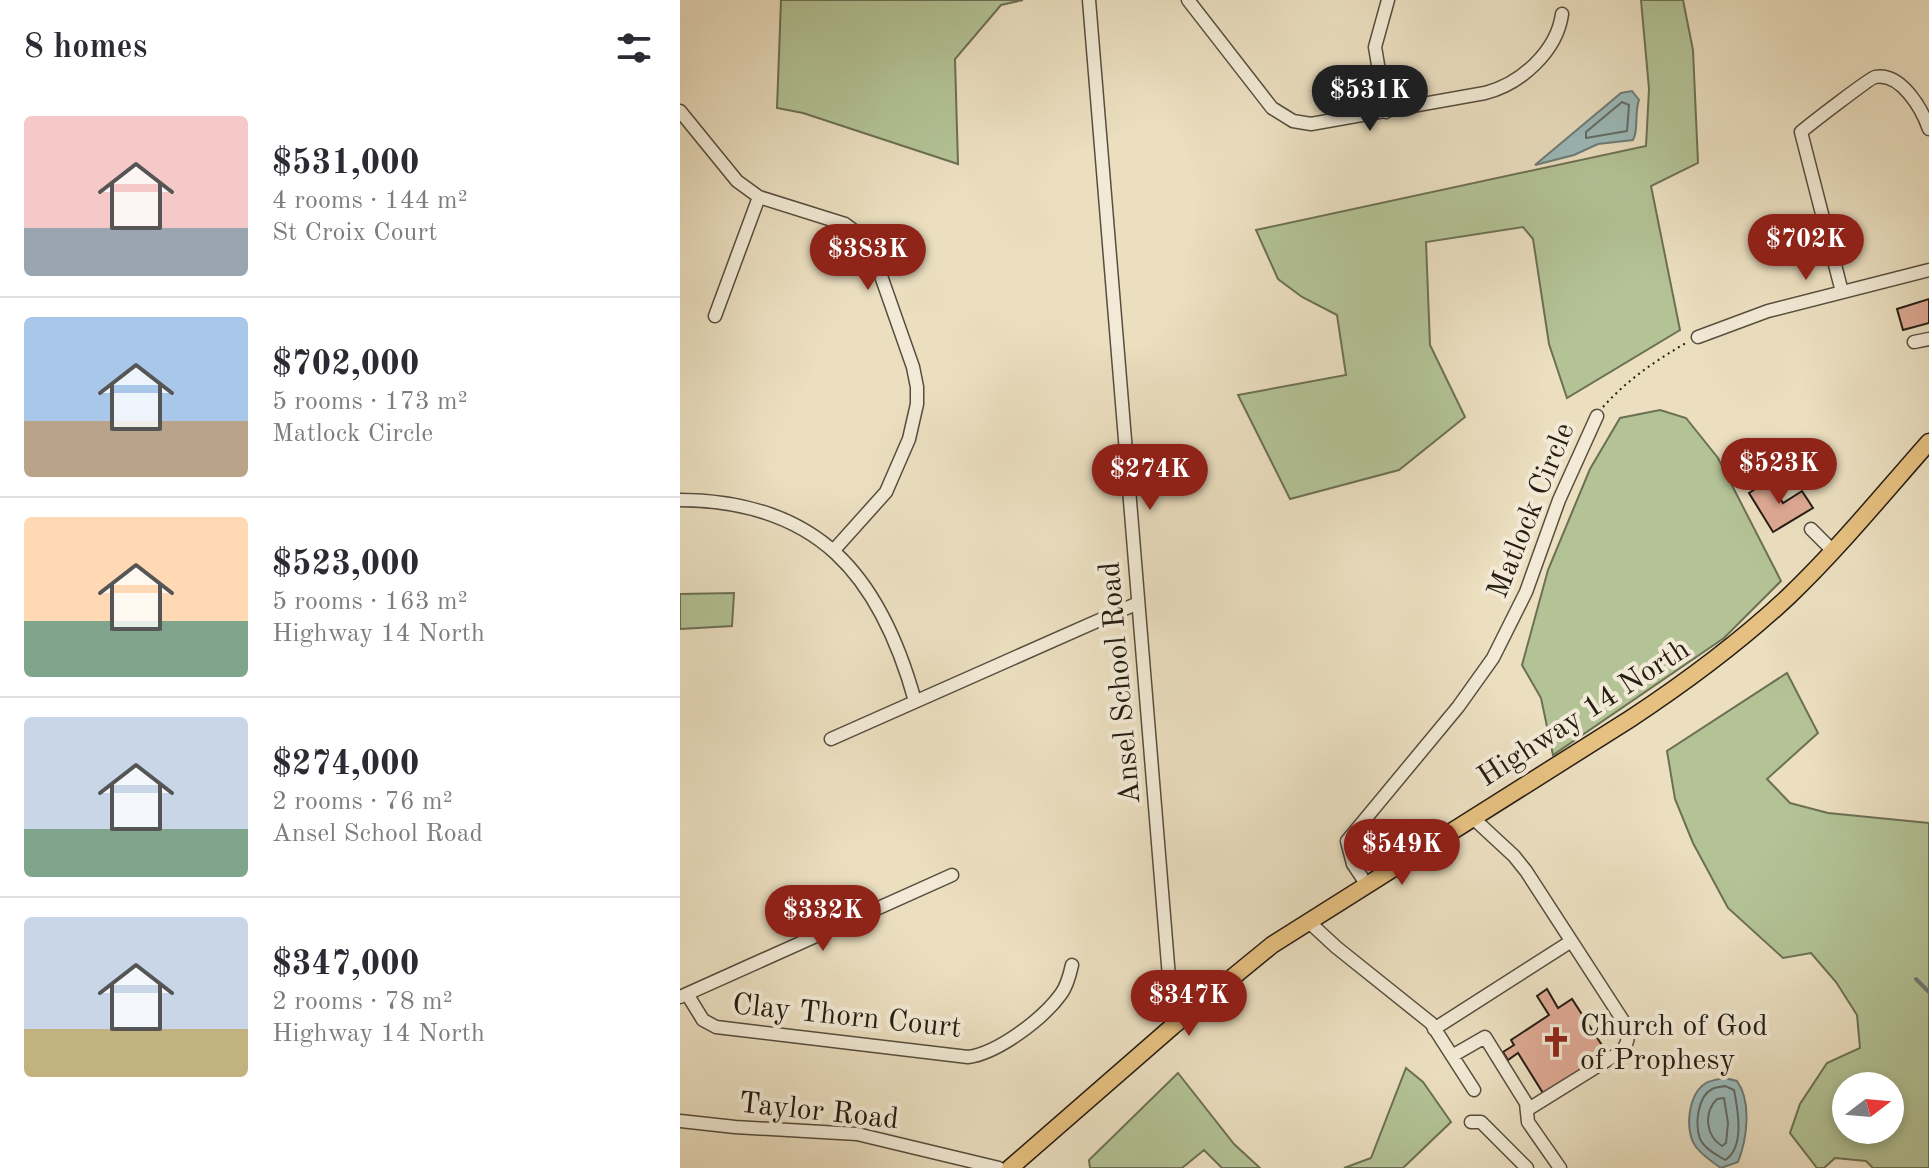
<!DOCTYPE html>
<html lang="en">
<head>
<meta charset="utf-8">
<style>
  body { margin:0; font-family:"Old Standard TT",serif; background:#f7f7f7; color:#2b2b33; height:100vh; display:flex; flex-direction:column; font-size:30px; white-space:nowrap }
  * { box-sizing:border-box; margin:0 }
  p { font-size:26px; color:#7c7c81 }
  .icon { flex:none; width:44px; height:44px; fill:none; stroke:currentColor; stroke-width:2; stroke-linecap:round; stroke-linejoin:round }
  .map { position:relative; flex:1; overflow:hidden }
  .side { display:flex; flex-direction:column; background:#fff; width:680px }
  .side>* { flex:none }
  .needle { width:52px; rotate:74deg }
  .tools { position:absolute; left:1152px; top:1072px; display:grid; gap:16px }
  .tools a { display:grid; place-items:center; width:72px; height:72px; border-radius:50%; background:#fff; box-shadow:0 4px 12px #0003; font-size:40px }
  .price { position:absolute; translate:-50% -68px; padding:0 18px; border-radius:28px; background:#8f2418; color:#fff; font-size:26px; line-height:52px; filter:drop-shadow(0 2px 4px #0008) }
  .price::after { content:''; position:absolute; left:50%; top:48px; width:24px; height:18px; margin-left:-12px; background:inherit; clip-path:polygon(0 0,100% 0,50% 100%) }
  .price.selected { background:#222; color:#fff }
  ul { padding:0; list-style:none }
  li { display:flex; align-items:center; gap:24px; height:200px; padding:0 24px }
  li+li { border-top:2px solid #e1e1e2 }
  li span { display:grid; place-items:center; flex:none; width:224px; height:160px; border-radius:8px; color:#555 }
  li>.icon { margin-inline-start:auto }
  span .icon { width:96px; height:96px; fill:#fffc; stroke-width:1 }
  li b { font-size:34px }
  h2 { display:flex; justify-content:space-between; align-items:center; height:96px; padding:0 24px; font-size:34px }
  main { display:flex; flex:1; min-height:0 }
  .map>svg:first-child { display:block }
</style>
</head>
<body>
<main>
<section class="side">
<h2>8 homes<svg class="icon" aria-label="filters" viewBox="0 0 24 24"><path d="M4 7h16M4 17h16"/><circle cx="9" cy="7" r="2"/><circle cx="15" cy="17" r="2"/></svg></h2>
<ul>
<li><span style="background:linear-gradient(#f6c9c9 70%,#9aa5b1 0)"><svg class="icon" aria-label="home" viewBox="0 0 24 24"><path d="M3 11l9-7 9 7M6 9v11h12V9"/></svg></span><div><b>$531,000</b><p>4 rooms · 144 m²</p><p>St Croix Court</p></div></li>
<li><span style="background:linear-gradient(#a9c7e8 65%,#b9a48a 0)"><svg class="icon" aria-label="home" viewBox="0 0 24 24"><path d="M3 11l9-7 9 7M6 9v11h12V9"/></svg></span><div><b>$702,000</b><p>5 rooms · 173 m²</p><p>Matlock Circle</p></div></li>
<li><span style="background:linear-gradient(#ffd9b3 65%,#7fa58c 0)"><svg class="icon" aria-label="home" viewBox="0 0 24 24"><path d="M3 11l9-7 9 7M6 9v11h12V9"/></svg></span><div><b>$523,000</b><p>5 rooms · 163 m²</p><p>Highway 14 North</p></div></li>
<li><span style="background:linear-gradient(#c9d6e8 70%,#7fa58c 0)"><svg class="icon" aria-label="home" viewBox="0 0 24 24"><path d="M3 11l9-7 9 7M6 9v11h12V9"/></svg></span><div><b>$274,000</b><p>2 rooms · 76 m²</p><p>Ansel School Road</p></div></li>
<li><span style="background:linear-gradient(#c9d6e8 70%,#c2b280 0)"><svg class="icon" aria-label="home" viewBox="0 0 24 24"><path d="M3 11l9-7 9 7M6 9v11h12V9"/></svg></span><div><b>$347,000</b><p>2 rooms · 78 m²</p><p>Highway 14 North</p></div></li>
</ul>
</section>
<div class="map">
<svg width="1249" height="1168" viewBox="0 0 1249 1168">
  <rect width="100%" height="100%" fill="#ebdfc0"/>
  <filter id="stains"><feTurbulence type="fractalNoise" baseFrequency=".0025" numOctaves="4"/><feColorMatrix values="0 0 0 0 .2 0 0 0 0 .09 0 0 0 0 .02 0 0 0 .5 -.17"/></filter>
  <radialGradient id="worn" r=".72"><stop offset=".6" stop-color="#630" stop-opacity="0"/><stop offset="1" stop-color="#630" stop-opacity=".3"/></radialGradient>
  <path fill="#b3c396" stroke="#6c7054" stroke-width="2" fill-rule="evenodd" d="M101 0H343L321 5 275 59 278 164 123 113 97 108Z
    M961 0H1003L1013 50 1018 163 971 186 1000 330 887 398 869 344 853 239 843 227 746 242 750 345 785 417 719 470 610 499 558 395 666 375 657 315 622 297 598 279 576 230 966 146 969 89Z
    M980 410 1006 418 1038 458 1101 581 1044 638 873 755 861 698 842 665 868 570 910 469 940 418Z
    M54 593 52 626 0 629V594Z
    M1107 673 1138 733 1087 779 1110 803 1148 813 1249 823V1168H1193L1186 1161 1155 1158 1144 1168H1137L1110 1133 1120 1104 1147 1063 1180 1048 1177 1015 1156 982 1131 953 1103 958 1048 908 1013 843 995 799 987 751ZM1166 1086H1210V1130H1166Z
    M726 1068 743 1082 771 1122 723 1168H664L691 1158Z
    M498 1073 554 1144 580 1168H542L524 1150 502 1168H410L409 1160Z"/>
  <path fill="#9bbabb" stroke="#6c7b78" stroke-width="2" d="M952 91 959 100C954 114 959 130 953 140L918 144 894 155 855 165 941 93Z
    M1045 1078 1057 1081C1072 1102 1067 1139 1058 1162L1041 1168C1032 1162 1023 1156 1016 1147 1004 1131 1008 1094 1026 1083 1031 1080 1040 1079 1045 1078Z"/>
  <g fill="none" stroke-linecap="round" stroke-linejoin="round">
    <path stroke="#606c67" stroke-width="2" d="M942 102 949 105 947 131 906 138V132Z
      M1045 1086 1054 1090C1058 1110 1065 1148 1045 1160 1037 1155 1025 1149 1020 1139 1015 1125 1017 1097 1032 1089 1036 1087 1041 1087 1045 1086Z
      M1044 1098 1048 1123 1046 1143 1042 1146C1026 1136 1023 1113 1037 1099Z"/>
    <path stroke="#6c7b78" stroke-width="4" d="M1236 979 1249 992"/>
  </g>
  <path fill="#dea994" stroke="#261d13" stroke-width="2" d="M1249 299V323L1223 330 1217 309Z
    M1089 480 1103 503 1122 491 1133 508 1093 532 1069 493Z
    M867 989 878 1008 892 999 927 1053 863 1093 838 1053 828 1060 823 1052 834 1045 831 1040 869 1015 857 996Z"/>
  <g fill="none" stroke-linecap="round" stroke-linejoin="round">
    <defs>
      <path id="minor" d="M409 0 493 1026
        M508 0 592 108 613 121 631 124 805 93C841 84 877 51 882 14
        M0 111 57 181 79 197 165 224 184 238 194 256 233 367 237 387V404L229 439 206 492 154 550
        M706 112 695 47 708 0
        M1162 292 1121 132C1129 125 1190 78 1195 77 1221 72 1242 109 1249 129
        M35 316 79 197
        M1018 337 1088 311 1249 270
        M1234 342 1249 339
        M0 500C138 501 200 575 235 701
        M1131 529 1153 551
        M151 739 458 603
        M793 818 834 856 846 871 942 1019C948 1032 951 1039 942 1051L847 1110
        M687 885 673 864 667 841 778 707 813 658 846 592 879 500 917 416
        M629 922 656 947 751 1023 794 1090
        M7 994 23 1020 36 1027 288 1057C318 1053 363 1019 381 994 387 986 390 974 392 965
        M0 997 272 875
        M754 1029 890 942
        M772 1056 805 1037 846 1103 848 1122 880 1168
        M0 1121 55 1127 177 1134 319 1168
        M791 1122H801L847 1168"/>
      <path id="major" d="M330 1168 493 1026 592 945 950 719C1006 682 1060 642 1109 596 1159 548 1203 494 1249 442"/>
    </defs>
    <use href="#minor" stroke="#574e3e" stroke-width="15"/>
    <use href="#major" stroke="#261d13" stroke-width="19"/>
    <path stroke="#261d13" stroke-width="2" stroke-dasharray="2 4" stroke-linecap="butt" d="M923 407C947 380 975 361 1006 343"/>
    <use href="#minor" stroke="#f2ead6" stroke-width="12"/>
    <use href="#major" stroke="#e6c080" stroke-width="16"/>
  </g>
  <defs>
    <symbol id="church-bare" viewBox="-9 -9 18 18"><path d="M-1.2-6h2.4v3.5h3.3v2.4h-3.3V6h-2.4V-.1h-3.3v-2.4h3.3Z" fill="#8f2418" stroke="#f2ead6" stroke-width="2.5" paint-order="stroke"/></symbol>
  </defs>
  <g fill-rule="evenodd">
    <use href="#church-bare" x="854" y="1020" width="44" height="44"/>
  </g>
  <g text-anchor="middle" stroke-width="8" stroke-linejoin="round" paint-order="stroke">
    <g font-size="30" fill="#261d13" stroke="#f2ead6">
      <text transform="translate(850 510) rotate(-68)" y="10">Matlock Circle</text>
      <text transform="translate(439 683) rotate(-95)" y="10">Ansel School Road</text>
      <text transform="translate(903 712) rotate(-33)" y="10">Highway 14 North</text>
      <text transform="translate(167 1015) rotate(6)" y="10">Clay Thorn Court</text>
      <text transform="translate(139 1110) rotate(6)" y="10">Taylor Road</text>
    </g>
    <g font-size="30" fill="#261d13" stroke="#f2ead6" text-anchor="start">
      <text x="900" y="1035">Church of God<tspan x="900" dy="34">of Prophesy</tspan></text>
    </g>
  </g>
  <rect width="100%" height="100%" filter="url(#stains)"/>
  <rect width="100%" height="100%" fill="url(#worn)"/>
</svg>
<div class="tools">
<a><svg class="needle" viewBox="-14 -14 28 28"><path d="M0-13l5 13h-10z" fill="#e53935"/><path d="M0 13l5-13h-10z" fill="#7c7c81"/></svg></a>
</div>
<b class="price selected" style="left:690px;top:133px">$531K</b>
<b class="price" style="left:1126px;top:282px">$702K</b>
<b class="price" style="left:188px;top:292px">$383K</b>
<b class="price" style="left:1099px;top:506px">$523K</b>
<b class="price" style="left:470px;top:512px">$274K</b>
<b class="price" style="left:722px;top:887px">$549K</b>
<b class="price" style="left:143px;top:953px">$332K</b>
<b class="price" style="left:509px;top:1038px">$347K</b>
</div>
</main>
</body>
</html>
